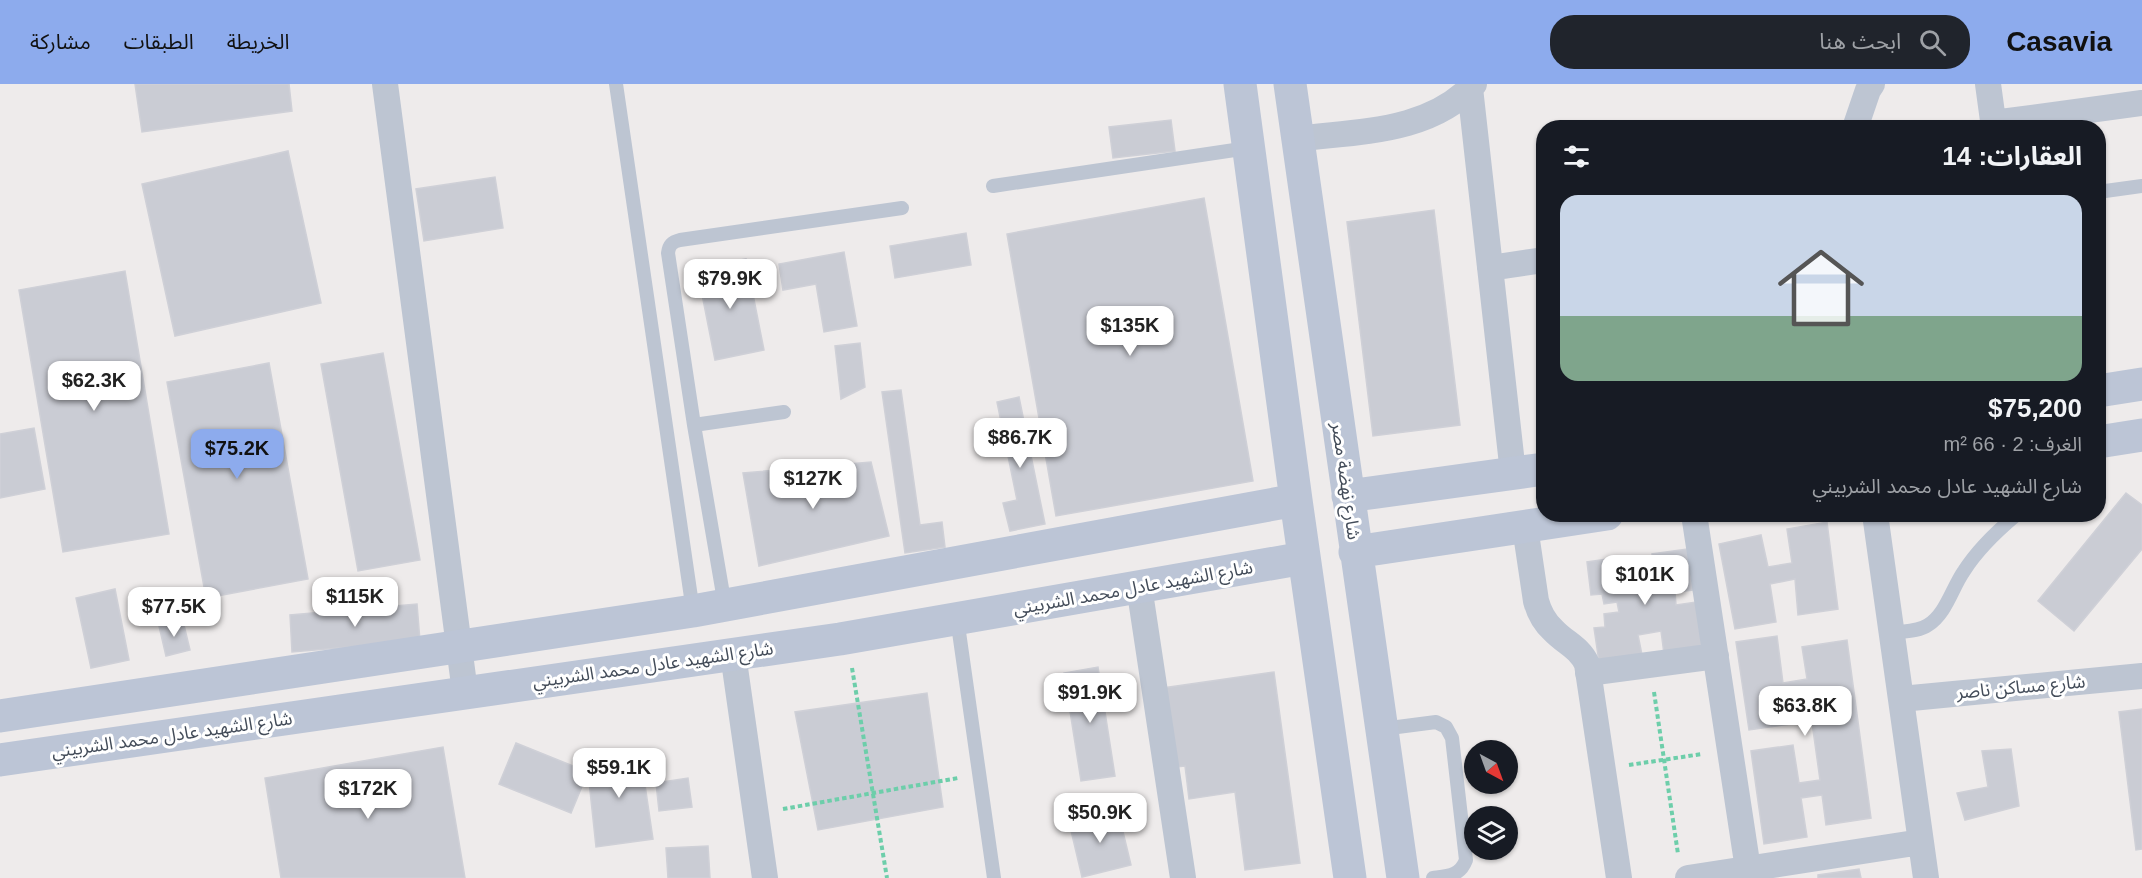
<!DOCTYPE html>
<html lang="ar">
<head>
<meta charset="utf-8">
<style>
  body { margin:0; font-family:Helvetica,"Noto Sans Arabic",sans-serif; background:#20242c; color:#f1f3f6; direction:rtl; height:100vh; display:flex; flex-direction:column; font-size:22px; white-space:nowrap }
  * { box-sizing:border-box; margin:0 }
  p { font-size:20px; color:#9ea1a6 }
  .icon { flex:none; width:33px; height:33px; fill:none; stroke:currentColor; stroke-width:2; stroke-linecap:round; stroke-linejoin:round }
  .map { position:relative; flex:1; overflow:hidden; direction:ltr }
  .side { position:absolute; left:1536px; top:36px; width:570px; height:402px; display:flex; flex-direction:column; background:#171b24; border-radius:24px; box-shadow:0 2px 4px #0004; direction:rtl }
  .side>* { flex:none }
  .needle { width:39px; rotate:139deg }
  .buttons { position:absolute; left:1464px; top:656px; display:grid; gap:12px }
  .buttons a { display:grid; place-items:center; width:54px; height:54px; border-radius:50%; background:#171b24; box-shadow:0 2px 4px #0004; font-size:30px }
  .price { position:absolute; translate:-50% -51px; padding:0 14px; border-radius:12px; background:#fff; color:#222; font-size:20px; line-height:39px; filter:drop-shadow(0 2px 3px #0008) }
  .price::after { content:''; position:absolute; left:50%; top:36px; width:18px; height:14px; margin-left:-9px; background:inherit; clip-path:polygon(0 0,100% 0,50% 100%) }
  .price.selected { background:#8dabed; color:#111 }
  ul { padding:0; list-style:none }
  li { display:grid; align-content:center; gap:12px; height:318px; padding:0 24px }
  li span { display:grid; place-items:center; height:186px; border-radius:18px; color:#555 }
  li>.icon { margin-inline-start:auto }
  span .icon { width:108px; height:108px; fill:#fffc; stroke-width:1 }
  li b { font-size:26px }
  h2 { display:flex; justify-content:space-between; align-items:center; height:72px; padding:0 24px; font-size:26px }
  header { display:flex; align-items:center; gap:36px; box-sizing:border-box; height:84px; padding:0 30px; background:#8dabed; color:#111 }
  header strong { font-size:28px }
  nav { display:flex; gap:33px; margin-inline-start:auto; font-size:21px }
  .search { width:420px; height:54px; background:#20242c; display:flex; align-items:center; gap:15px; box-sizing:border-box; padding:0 21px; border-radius:24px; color:#9ea1a6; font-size:22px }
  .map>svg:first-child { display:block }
</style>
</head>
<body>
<header>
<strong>Casavia</strong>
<div class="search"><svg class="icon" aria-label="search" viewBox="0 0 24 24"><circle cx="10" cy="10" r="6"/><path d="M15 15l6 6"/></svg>ابحث هنا</div>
<nav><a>الخريطة</a><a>الطبقات</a><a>مشاركة</a></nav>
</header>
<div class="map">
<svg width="2142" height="794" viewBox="0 0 2142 794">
  <rect width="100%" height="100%" fill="#eeebeb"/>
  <path fill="#caccd4" stroke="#cfd0d7" stroke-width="1.5" d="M135 0H289L292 27 142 48Z
    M1171 36 1175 67 1113 74 1109 43Z
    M288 67 321 219 175 252 142 100Z
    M495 93 503 144 424 157 416 105Z
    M1204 114 1253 397 1056 432 1007 150Z
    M1434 126 1460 341 1373 352 1347 138Z
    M966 149 971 181 895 194 890 162Z
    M844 168 857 242 824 248 816 200 783 206 779 180Z
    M746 175 764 266 715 276 697 185Z
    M125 187 169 450 63 468 19 206Z
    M860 259 865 303 841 315 835 262Z
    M383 269 420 476 358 487 321 280Z
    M269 279 308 495 206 514 167 298Z
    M901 306 920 441 942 438 945 463 905 469 882 308Z
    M1019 313 1045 440 1010 447 1003 419 1017 416 997 318Z
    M34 344 45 405 0 414V350Z
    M871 378 889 452 759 482 743 389Z
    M2126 409 2142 421V465L2074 547 2038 517Z
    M1827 438 1838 525 1798 531 1795 495 1770 500 1776 538 1735 545 1719 460 1761 451 1768 483 1792 479 1787 445Z
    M1687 465 1693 506 1675 508 1676 521 1696 518 1702 565 1664 570 1661 547 1638 551 1642 571 1599 578 1594 544 1605 543 1604 530 1619 528 1617 518 1604 520 1602 510 1591 511 1587 478 1621 473 1622 486 1635 484 1638 503 1648 502 1645 484 1654 483 1652 470Z
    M115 505 129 576 91 584 76 514Z
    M417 520 420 557 292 568 290 531Z
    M183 537 190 566 166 572 159 542Z
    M1777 552 1783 599 1807 595 1802 563 1847 556 1871 734 1826 741 1822 711 1801 714 1807 753 1764 760 1751 667 1793 661 1799 699 1820 696 1808 610 1785 614 1790 640 1749 646 1736 558Z
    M1098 583 1115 692 1081 697 1064 589Z
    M1274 588 1300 779 1245 786 1235 708 1189 715 1185 682 1167 684 1156 605Z
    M927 609 943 723 818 746 795 628Z
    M2142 625V765L2136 766 2119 628Z
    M516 659 588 688 571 729 499 700Z
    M443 663 465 794H281L265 694Z
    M2011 665 2019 722 1965 736 1957 709 1988 703 1982 667Z
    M640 667 653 755 596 763 588 688 584 675Z
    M688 694 692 723 659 727 656 699Z
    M1118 727 1131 781 1082 793 1069 738Z
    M708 762 710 794H668L666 764Z
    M1859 785 1861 794H1818V791Z"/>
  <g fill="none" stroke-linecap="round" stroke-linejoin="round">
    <path stroke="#6dceaa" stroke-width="4" stroke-dasharray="4.5 3" stroke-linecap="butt" d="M852 584 887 794
      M1654 608 1678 770
      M1629 681 1702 670
      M783 725 958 694"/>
    <path stroke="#bdc5d2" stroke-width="14" d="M616 0 693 527
      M993 102 1248 64
      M2098 108 2142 102
      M694 341 784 328
      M725 522 694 341 668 169C669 161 672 158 680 156L902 124
      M957 534 994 794
      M1892 549C1903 547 1918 548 1928 541 1946 530 1952 504 1964 487 1978 465 1996 448 2015 432
      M1382 645 1436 638 1446 643 1452 654 1466 776C1460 792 1448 792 1433 794"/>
    <path stroke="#bdc5d2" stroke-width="26" d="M385 0 465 608
      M1988 0 1994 44
      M1470 4 1513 389
      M1993 39 2142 19
      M1855 44 1868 6 1872 0
      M1297 55C1357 47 1430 49 1474 0
      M1490 184 1544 176
      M1694 430 1748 785
      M1875 430 1926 794
      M1525 443 1536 517C1539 528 1544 538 1553 546 1565 559 1579 563 1587 580L1619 794
      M1139 502 1183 794
      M733 570 765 794
      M1588 589 1716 572
      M1901 615 2142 592
      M1688 794 1921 758"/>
    <path stroke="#bcc5d6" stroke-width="33" d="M1240 0 1296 416 1350 794
      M1290 0 1403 794
      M2098 307 2142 300
      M2098 358 2142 351
      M1348 412 1544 385
      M1355 468 1607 430
      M0 632 693 527 1296 416
      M0 676 840 555 1304 474"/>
  </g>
  <g text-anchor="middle" stroke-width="6" stroke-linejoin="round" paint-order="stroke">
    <g font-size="18" fill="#434c59" stroke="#fff">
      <text transform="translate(1346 397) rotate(82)" y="6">شارع نهضة مصر</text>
      <text transform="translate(1133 504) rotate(-10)" y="6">شارع الشهيد عادل محمد الشربيني</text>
      <text transform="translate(653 581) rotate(-8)" y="6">شارع الشهيد عادل محمد الشربيني</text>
      <text transform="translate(2021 603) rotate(-5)" y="6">شارع مساكن ناصر</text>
      <text transform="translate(172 651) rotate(-8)" y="6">شارع الشهيد عادل محمد الشربيني</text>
    </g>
  </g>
</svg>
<div class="buttons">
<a><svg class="needle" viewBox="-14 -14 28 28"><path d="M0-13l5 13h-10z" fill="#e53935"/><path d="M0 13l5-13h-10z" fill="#9ea1a6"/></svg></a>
<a><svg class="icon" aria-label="layers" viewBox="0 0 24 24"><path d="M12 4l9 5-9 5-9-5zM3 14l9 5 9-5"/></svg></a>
</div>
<b class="price" style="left:730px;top:226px">$79.9K</b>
<b class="price" style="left:1130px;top:273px">$135K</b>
<b class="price" style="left:94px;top:328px">$62.3K</b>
<b class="price" style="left:1020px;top:385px">$86.7K</b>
<b class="price selected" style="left:237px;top:396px">$75.2K</b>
<b class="price" style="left:813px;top:426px">$127K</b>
<b class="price" style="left:1645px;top:522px">$101K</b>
<b class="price" style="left:355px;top:544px">$115K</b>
<b class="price" style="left:174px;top:554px">$77.5K</b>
<b class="price" style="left:1090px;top:640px">$91.9K</b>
<b class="price" style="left:1805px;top:653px">$63.8K</b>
<b class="price" style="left:619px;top:715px">$59.1K</b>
<b class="price" style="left:368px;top:736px">$172K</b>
<b class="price" style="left:1100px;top:760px">$50.9K</b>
<section class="side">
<h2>العقارات: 14<svg class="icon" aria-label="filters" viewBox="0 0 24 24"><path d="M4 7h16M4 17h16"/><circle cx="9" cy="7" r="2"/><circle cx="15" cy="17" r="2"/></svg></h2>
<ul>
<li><span style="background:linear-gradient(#c9d6e8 65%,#7fa58c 0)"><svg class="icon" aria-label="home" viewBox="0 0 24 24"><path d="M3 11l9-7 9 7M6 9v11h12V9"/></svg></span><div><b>$75,200</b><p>الغرف: 2 · 66 m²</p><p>شارع الشهيد عادل محمد الشربيني</p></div></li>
</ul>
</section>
</div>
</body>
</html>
